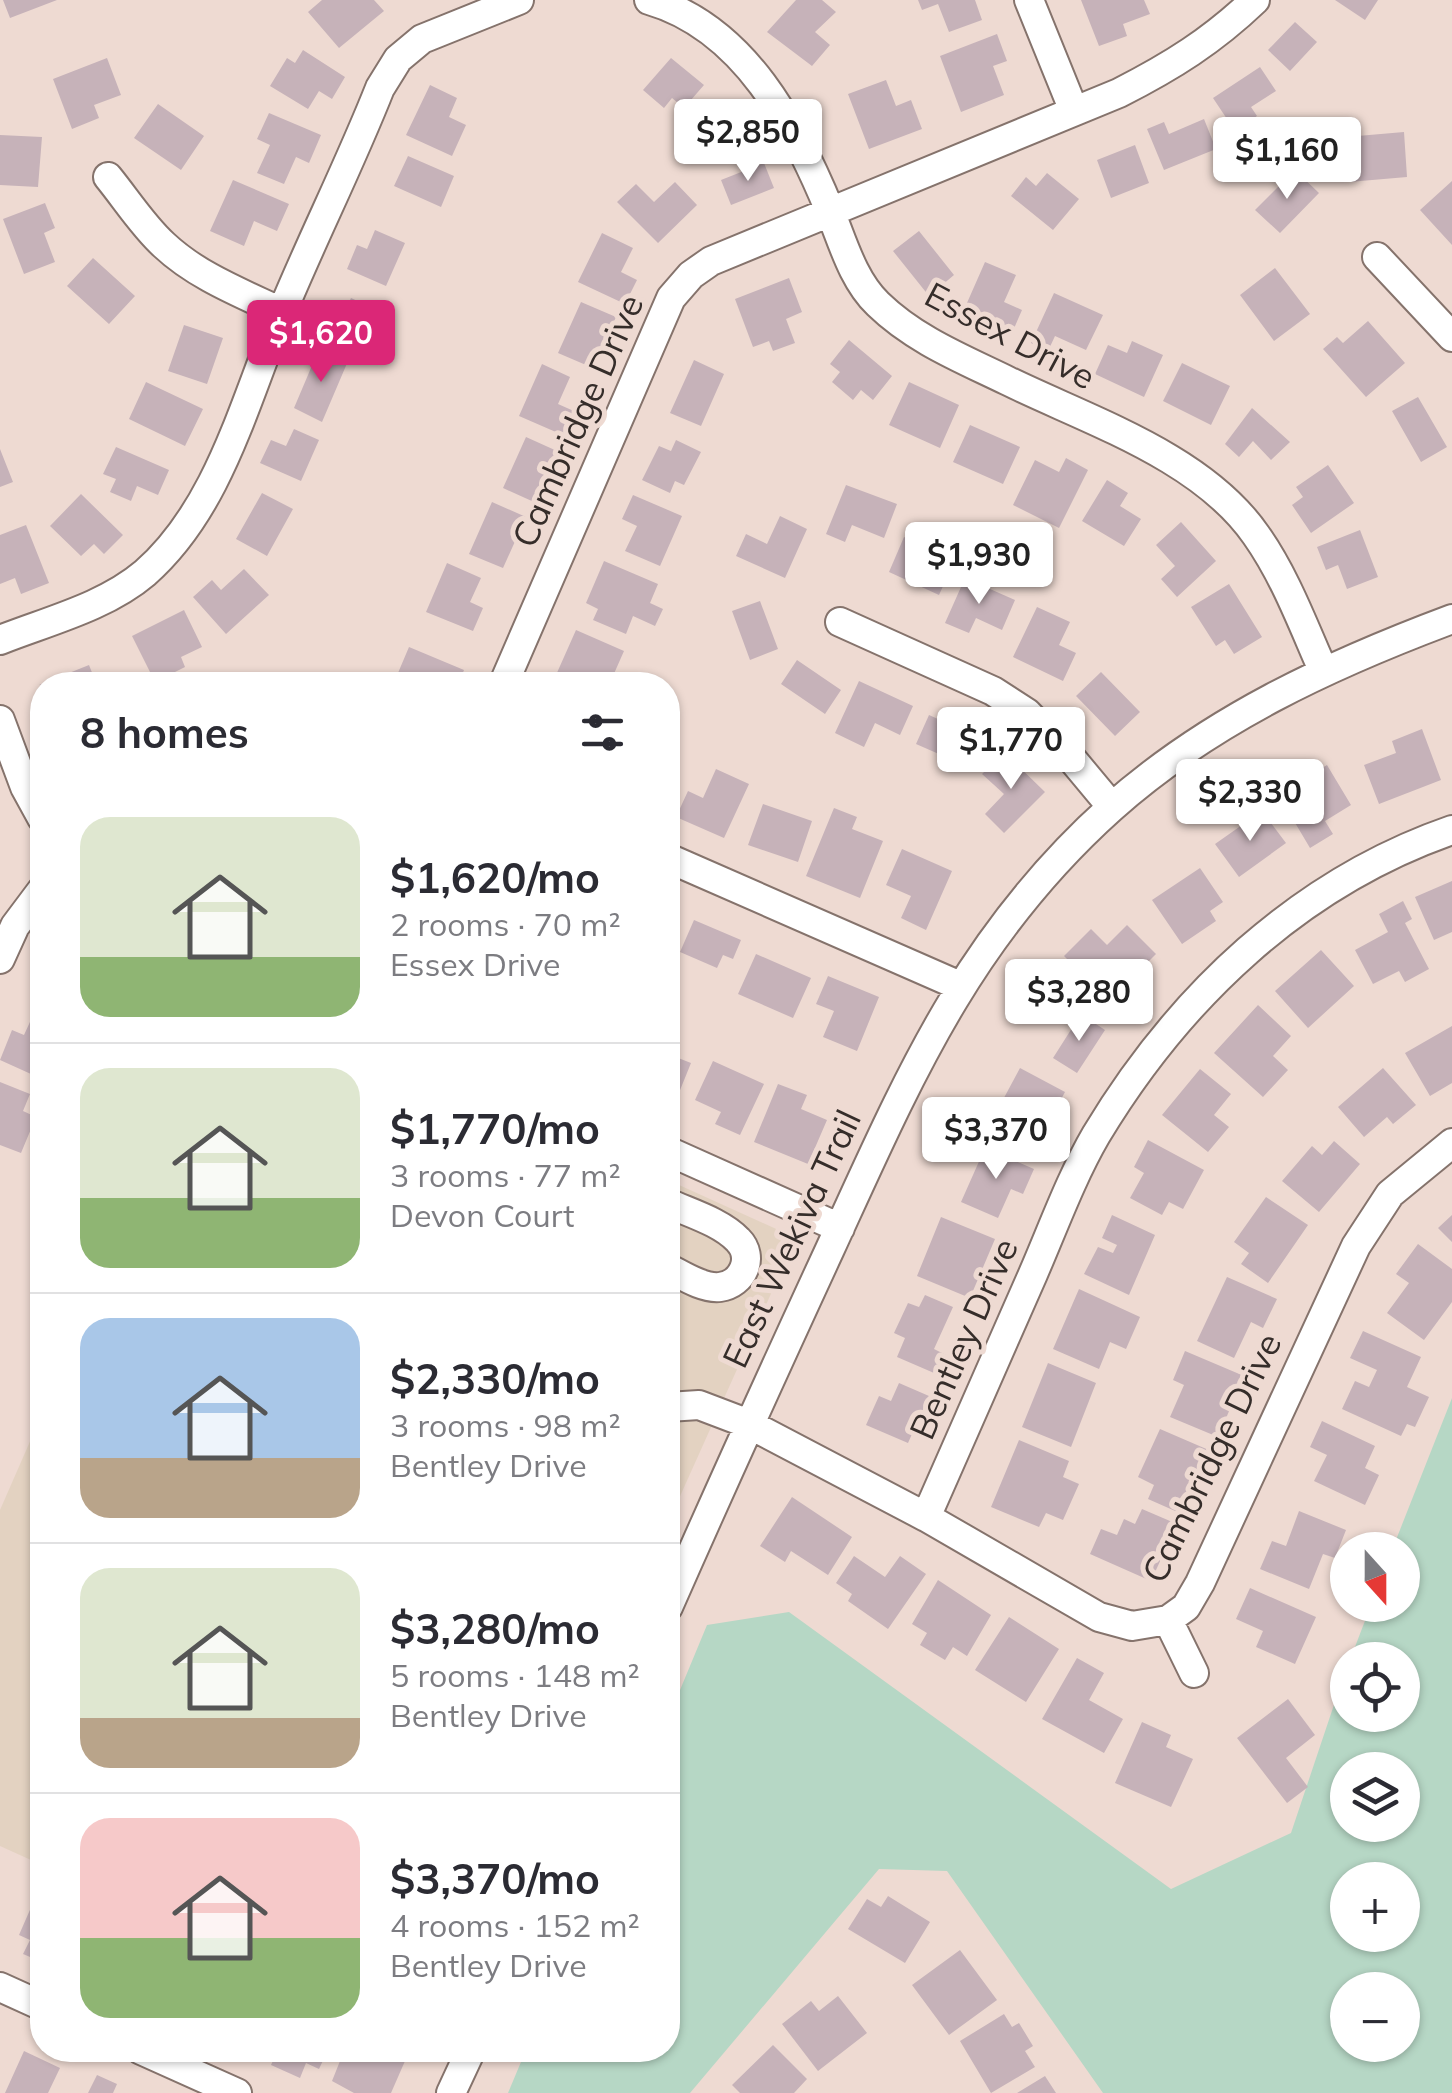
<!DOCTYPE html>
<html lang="en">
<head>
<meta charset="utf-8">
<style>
  body { margin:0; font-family:Mulish,sans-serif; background:#f2f2f3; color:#2b2b33; height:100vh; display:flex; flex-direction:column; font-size:38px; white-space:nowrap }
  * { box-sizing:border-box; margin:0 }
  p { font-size:32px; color:#7c7c81 }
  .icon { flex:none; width:55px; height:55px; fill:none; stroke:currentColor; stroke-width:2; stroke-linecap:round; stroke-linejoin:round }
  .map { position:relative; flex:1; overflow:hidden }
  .details { position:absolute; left:30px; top:672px; width:650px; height:1390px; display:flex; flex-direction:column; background:#fff; border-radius:40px; box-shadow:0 2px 8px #0004 }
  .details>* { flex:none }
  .needle { width:65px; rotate:159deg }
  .fabs { position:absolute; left:1330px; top:1532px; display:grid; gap:20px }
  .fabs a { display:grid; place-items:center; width:90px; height:90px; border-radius:50%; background:#fff; box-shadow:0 2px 8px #0004; font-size:50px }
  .price { position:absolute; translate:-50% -85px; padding:0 22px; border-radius:10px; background:#fff; color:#222; font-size:32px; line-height:65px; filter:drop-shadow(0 2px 5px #0008) }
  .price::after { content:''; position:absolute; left:50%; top:60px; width:30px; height:22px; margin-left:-15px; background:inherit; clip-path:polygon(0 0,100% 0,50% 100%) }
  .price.current { background:#db2777; color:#fff }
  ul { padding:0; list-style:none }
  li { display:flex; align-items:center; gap:30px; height:250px; padding:0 50px }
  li+li { border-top:2px solid #e1e1e2 }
  li span { display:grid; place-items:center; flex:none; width:280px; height:200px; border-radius:30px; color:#555 }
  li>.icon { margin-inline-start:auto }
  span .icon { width:120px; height:120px; fill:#fffc; stroke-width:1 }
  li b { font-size:42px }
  h2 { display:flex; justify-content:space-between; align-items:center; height:120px; padding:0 50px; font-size:42px }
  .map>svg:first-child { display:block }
</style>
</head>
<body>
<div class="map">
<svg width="1452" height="2093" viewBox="0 0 1452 2093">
  <rect width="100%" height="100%" fill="#eedad2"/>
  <path fill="#e3d2c1" d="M668 1180 796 1238 668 1523Z
    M42 1414V1865L0 1846V1510Z"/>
  <path fill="#b6d7c5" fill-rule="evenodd" d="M1452 1398V2093H1103L947 1871 879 1869 690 2093H508L526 2050H668V1719L707 1625 789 1612 1171 1889 1291 1833 1347 1666 1348 1715H1402V1660H1350L1371 1605H1402V1550H1392ZM1348 1770H1402V1825H1348ZM1348 1880H1402V1935H1348ZM1348 1990H1402V2045H1348Z"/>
  <path fill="#c6b2b9" d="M3 0H57L10 18Z
    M322 0H374L384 11 339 48 308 12Z
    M796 0H822L836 12 815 32 830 45 812 66 767 32Z
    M918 0H975L982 20 949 32 938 4 922 10Z
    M1081 0H1144L1150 14 1123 24 1127 36 1099 46Z
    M1335 0H1378L1365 20Z
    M1295 22 1317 42 1290 71 1268 50Z
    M997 34 1007 61 993 66 1004 95 961 112 940 56Z
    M303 50 345 77 332 99 319 91 308 109 270 86 287 58 295 63Z
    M107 58 121 95 94 105 99 118 72 129 53 79Z
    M671 58 704 85 684 108 672 98 664 108 643 90Z
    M1260 67 1276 91 1251 107 1257 116 1235 131 1213 98Z
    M886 80 896 106 911 100 922 129 869 149 848 94Z
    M430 85 457 98 449 117 466 125 452 156 406 135Z
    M158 104 204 136 181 170 134 138Z
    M269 113 321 135 309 163 296 157 284 184 257 173 270 145 257 139Z
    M1204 119 1216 149 1164 170 1147 129 1164 122 1169 134Z
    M1404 132 1407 177 1349 182 1346 137Z
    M0 135 42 137 38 187 0 185Z
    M1135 145 1149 183 1111 198 1097 160Z
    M408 156 454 176 441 207 394 186Z
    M764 163 774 188 731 205 721 180Z
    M1295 170 1319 193 1280 233 1255 210Z
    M1047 173 1079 199 1053 230 1011 196 1026 177 1036 186Z
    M233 180 289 204 277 231 254 221 244 246 210 231Z
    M1452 181V245L1420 210Z
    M675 182 697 205 658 243 617 202 636 184 654 202Z
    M45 203 55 228 44 233 55 262 24 274 3 219Z
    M375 230 405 243 386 286 347 269 357 245 367 249Z
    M919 231 954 275 929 296 893 251Z
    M602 233 633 248 621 272 637 280 625 304 578 282Z
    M93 258 135 296 109 324 67 286Z
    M985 262 1016 275 1004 302 1022 310 1012 333 963 312Z
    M1275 268 1310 314 1274 341 1240 295Z
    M789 278 802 312 786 319 795 343 773 351 769 341 753 347 735 299Z
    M1054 293 1103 315 1086 350 1055 336 1048 351 1031 343Z
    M351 298 392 317 374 356 319 331 330 306 344 313Z
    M581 302 616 317 593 368 558 353Z
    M1368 321 1405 363 1366 397 1323 349 1337 337 1343 343Z
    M184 325 223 338 207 384 168 371Z
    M849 340 892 376 873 400 861 390 853 400 832 382 840 372 830 364Z
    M1132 341 1163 355 1144 397 1095 374 1108 345 1127 353Z
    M319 349 348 361 322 422 294 408Z
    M694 360 724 374 701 426 670 413Z
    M1182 363 1230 386 1211 425 1163 401Z
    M542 364 570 377 558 404 576 412 565 436 519 416Z
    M146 382 203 409 185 446 129 419Z
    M909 382 959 405 940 448 889 425Z
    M1418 397 1447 447 1421 462 1392 411Z
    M1252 408 1290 442 1271 460 1253 441 1239 457 1225 444Z
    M970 425 1020 447 1003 484 953 462Z
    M294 429 319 440 301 481 260 463 271 440 286 446Z
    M526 437 557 451 534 502 503 488Z
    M676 440 701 452 684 485 675 481 670 493 642 480 659 446 671 451Z
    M116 447 169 470 158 495 137 486 131 501 110 492 116 479 103 474Z
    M0 449 13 482 0 487Z
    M1066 458 1088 470 1059 528 1013 505 1035 460 1059 472Z
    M1328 465 1354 503 1311 533 1292 505 1303 497 1296 487Z
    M1107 480 1128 493 1120 506 1141 519 1124 546 1082 521Z
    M846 485 897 504 884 538 852 525 845 542 826 534Z
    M262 493 293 509 267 556 236 539Z
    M81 494 123 535 104 554 94 544 81 556 50 526Z
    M633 495 682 516 660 566 625 551 637 526 622 519Z
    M492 502 526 517 503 568 469 554Z
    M780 516 807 529 785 578 736 556 746 534 767 544Z
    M1181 522 1216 561 1177 597 1161 579 1175 566 1156 545Z
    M26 525 49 583 21 594 15 578 0 584V535Z
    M1360 530 1378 577 1347 589 1338 565 1326 570 1317 547Z
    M904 537 955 560 939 595 889 572Z
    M604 561 658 584 650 603 663 609 655 626 633 616 626 634 593 620 598 609 586 603Z
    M447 563 481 578 470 602 483 608 473 631 426 612Z
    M244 569 269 595 226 634 193 597 212 580 221 590Z
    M965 578 1015 600 1002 630 976 618 969 633 945 623Z
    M1229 584 1262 637 1234 654 1225 640 1216 646 1191 607Z
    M760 601 778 649 750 660 732 611Z
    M1037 607 1070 622 1059 645 1076 653 1063 681 1013 657Z
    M184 610 202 647 181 657 185 667 155 682 132 636Z
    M576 630 624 651 609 685 592 680 589 685H579L556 675Z
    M409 647 464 670 458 685H407L395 680Z
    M797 660 841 690 825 714 781 684Z
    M89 665 97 685H39Z
    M1101 672 1140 712 1115 736 1076 696Z
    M859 681 913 706 900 735 875 723 864 747 835 733Z
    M929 715 976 736 964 765 916 744Z
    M1422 729 1441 780 1379 804 1364 765 1396 753 1392 741Z
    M1004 752 1045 792 1004 833 985 814 1004 794 982 774Z
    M1327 765 1351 805 1325 821 1333 834 1310 848 1278 794Z
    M716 769 749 784 724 838 676 817 688 791 703 798Z
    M763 804 812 821 798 862 748 845Z
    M834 808 857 817 852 829 883 841 860 898 806 876Z
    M1262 811 1286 843 1239 877 1215 844Z
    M902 849 952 871 926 930 901 918 911 896 886 885Z
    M1200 868 1223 902 1210 911 1216 921 1182 944 1152 900Z
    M1452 881V932L1434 940 1415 897Z
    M1403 901 1412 919 1405 923 1429 969 1405 982 1399 971 1373 984 1355 950 1388 932 1379 914Z
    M668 904 680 909 668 941Z
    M694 920 741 940 733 959 723 955 717 968 680 952Z
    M1127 925 1156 954 1131 979 1144 992 1122 1014 1064 956 1091 929 1107 945Z
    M1321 950 1354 986 1308 1028 1275 991Z
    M756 954 811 978 793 1018 738 994Z
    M828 976 879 997 857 1051 823 1037 834 1011 816 1004Z
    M1258 1005 1291 1036 1273 1056 1288 1070 1263 1097 1214 1053Z
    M35 1011 42 1015V1079L0 1060 12 1030 24 1035Z
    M1081 1014 1105 1030 1077 1073 1053 1058Z
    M1452 1026V1083L1430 1096 1405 1053Z
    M668 1054 691 1063 674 1105 668 1102Z
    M713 1061 764 1084 740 1135 715 1124 721 1112 695 1100Z
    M1020 1068 1065 1092 1036 1146 991 1122Z
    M1383 1068 1416 1105 1393 1124 1387 1117 1364 1137 1338 1107Z
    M1200 1069 1231 1094 1214 1115 1229 1127 1208 1152 1162 1115Z
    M0 1082 30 1094 23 1111 36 1117 21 1153 0 1145Z
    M778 1084 807 1095 801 1109 827 1120 808 1164 754 1142Z
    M1148 1140 1204 1170 1183 1209 1169 1202 1162 1215 1130 1198 1144 1173 1134 1167Z
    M1334 1141 1360 1164 1319 1212 1282 1181 1312 1146 1322 1155Z
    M985 1148 1034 1169 1023 1194 1011 1189 998 1218 961 1202Z
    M1266 1197 1308 1225 1268 1283 1241 1264 1249 1253 1234 1242Z
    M1112 1215 1155 1235 1129 1295 1084 1274 1098 1247 1113 1253 1117 1245 1102 1238Z
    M1452 1215V1242L1438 1228Z
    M941 1217 995 1239 970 1298 917 1276Z
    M1418 1244 1452 1269V1302L1424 1340 1387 1313 1409 1283 1396 1274Z
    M1227 1277 1277 1299 1263 1328 1251 1322 1234 1358 1197 1341Z
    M1079 1289 1140 1317 1126 1349 1110 1342 1099 1369 1053 1349Z
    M925 1295 953 1307 934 1349 950 1357 941 1376 897 1357 905 1338 894 1333 908 1303 919 1307Z
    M1363 1331 1421 1357 1407 1387 1429 1397 1415 1427 1407 1424 1401 1436 1342 1409 1355 1381 1369 1387 1377 1370 1350 1358Z
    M1185 1351 1244 1376 1218 1437 1170 1417 1184 1385 1173 1380Z
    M1048 1363 1096 1383 1071 1447 1022 1427Z
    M899 1383 929 1396 908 1443 866 1425 879 1396 891 1401Z
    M1322 1421 1375 1446 1365 1468 1379 1475 1365 1505 1314 1481 1327 1455 1310 1447Z
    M1160 1429 1211 1451 1182 1514 1148 1499 1154 1485 1138 1477Z
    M1019 1440 1069 1461 1063 1477 1079 1484 1063 1520 1046 1513 1039 1527 991 1507Z
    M792 1497 852 1537 828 1575 791 1551 785 1562 760 1546Z
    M1142 1509 1177 1524 1151 1581 1090 1554 1101 1529 1117 1535 1124 1519 1135 1524Z
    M1299 1511 1346 1530 1335 1558 1323 1554 1309 1589 1260 1569 1272 1541 1286 1546Z
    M854 1556 885 1577 900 1556 926 1574 888 1629 848 1601 852 1594 836 1583Z
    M938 1580 991 1615 967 1656 953 1647 945 1660 920 1645 927 1633 912 1624Z
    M1250 1588 1316 1617 1295 1664 1256 1647 1263 1631 1236 1619Z
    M1009 1617 1059 1649 1026 1702 975 1670Z
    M1077 1658 1104 1673 1089 1700 1123 1719 1104 1753 1042 1719Z
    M1288 1699 1315 1735 1286 1758 1308 1787 1287 1803 1237 1738Z
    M1142 1722 1171 1735 1166 1747 1193 1759 1171 1807 1115 1783Z
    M36 1896 42 1898V1962L23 1954 30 1940 19 1935Z
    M888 1896 930 1922 905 1963 848 1929 867 1899 881 1907Z
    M960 1950 997 2000 949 2035 912 1985Z
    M838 1996 867 2033 818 2071 782 2024 811 2001 819 2011Z
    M1004 2014 1012 2027 1019 2023 1033 2046 1025 2051 1035 2067 991 2093 960 2041Z
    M773 2045 807 2079 794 2093H740L732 2085Z
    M278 2050H328L319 2069 306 2063 300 2078 271 2065Z
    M370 2050 405 2061 391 2093H354L332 2081 344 2051 366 2060Z
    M24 2051 60 2068 48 2093H5Z
    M97 2075 117 2084 113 2093H88Z
    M1045 2076 1056 2093H1017Z"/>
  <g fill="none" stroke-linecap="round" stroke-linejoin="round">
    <defs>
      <path id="minor" d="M649 0C745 28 795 126 830 211 843 243 853 280 878 304 915 340 963 359 1008 381 1090 421 1202 457 1256 535 1285 576 1303 625 1323 670
        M1029 0 1074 111
        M108 177C126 199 143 226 164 245 197 276 241 293 281 312
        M1377 257 1452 337
        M840 622 993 691 1027 713 1072 759 1112 807
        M0 640C48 621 105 607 145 573 220 507 244 401 282 312 313 237 350 164 380 88L398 59 422 39 519 0
        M503 685 671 298 691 275 711 261 1119 93C1172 66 1212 41 1255 0
        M0 720 25 787 42 818
        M668 858 960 986
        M0 959 15 926 42 890
        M668 1151 840 1228
        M668 1203C690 1213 721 1222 738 1240 755 1257 743 1284 720 1287 703 1289 682 1275 668 1268
        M668 1407 699 1405 749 1424 926 1517 1099 1617 1132 1626 1168 1620 1186 1607 1200 1583 1356 1246 1390 1194 1452 1143
        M926 1517C962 1436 997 1355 1033 1274 1053 1228 1071 1178 1096 1135 1179 997 1299 883 1452 830
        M668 1607C721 1487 775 1368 830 1249 908 1079 967 937 1111 808 1210 720 1329 665 1452 619
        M1168 1620 1194 1673
        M0 1987 42 2006
        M141 2050 237 2093
        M451 2093 471 2050"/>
    </defs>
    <use href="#minor" stroke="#85736c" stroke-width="32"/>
    <use href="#minor" stroke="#fff" stroke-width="28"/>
  </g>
  <g text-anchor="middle" stroke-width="10" stroke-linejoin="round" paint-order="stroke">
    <g font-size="35" fill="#352d2a" stroke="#eedad2">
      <text transform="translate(1010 336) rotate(28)" y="12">Essex Drive</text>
      <text transform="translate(578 421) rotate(-66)" y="12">Cambridge Drive</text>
      <text transform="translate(792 1239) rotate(-65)" y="12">East Wekiva Trail</text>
      <text transform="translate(964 1339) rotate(-66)" y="12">Bentley Drive</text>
      <text transform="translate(1212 1458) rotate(-64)" y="12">Cambridge Drive</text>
    </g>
  </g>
</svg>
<div class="fabs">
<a><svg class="needle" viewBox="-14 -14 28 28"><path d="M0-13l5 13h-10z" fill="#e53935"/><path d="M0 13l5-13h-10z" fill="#7c7c81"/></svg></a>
<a><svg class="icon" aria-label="locate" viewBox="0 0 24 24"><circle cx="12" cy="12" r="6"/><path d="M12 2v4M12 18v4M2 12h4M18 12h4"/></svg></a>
<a><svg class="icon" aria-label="layers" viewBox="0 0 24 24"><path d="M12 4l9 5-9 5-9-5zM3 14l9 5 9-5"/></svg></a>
<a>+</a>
<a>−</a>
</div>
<b class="price" style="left:748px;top:184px">$2,850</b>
<b class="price" style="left:1287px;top:202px">$1,160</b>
<b class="price current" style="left:321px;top:385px">$1,620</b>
<b class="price" style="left:979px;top:607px">$1,930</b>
<b class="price" style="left:1011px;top:792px">$1,770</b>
<b class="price" style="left:1250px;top:844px">$2,330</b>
<b class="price" style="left:1079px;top:1044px">$3,280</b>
<b class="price" style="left:996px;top:1182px">$3,370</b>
<section class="details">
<h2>8 homes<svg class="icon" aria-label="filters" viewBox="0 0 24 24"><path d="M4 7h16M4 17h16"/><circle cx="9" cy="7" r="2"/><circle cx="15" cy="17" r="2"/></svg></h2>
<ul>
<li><span style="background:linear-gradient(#dfe7d0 70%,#8fb573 0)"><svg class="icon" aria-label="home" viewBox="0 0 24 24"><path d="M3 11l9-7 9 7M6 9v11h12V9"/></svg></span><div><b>$1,620/mo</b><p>2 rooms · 70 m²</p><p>Essex Drive</p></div></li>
<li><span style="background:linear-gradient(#dfe7d0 65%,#8fb573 0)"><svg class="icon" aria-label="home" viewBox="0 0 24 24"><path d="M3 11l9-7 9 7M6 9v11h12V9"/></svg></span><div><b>$1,770/mo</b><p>3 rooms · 77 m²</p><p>Devon Court</p></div></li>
<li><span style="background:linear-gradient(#a9c7e8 70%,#b9a48a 0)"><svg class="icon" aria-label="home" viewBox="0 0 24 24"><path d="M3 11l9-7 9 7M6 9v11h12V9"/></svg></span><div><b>$2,330/mo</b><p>3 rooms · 98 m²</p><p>Bentley Drive</p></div></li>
<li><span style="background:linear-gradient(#dfe7d0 75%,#b9a48a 0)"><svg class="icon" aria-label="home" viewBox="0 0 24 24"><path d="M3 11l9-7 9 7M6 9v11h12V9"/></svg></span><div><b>$3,280/mo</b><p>5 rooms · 148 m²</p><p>Bentley Drive</p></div></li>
<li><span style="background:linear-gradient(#f6c9c9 60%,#8fb573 0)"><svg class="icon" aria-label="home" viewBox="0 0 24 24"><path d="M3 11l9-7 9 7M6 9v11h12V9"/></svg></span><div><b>$3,370/mo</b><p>4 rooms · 152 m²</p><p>Bentley Drive</p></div></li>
</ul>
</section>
</div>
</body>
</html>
